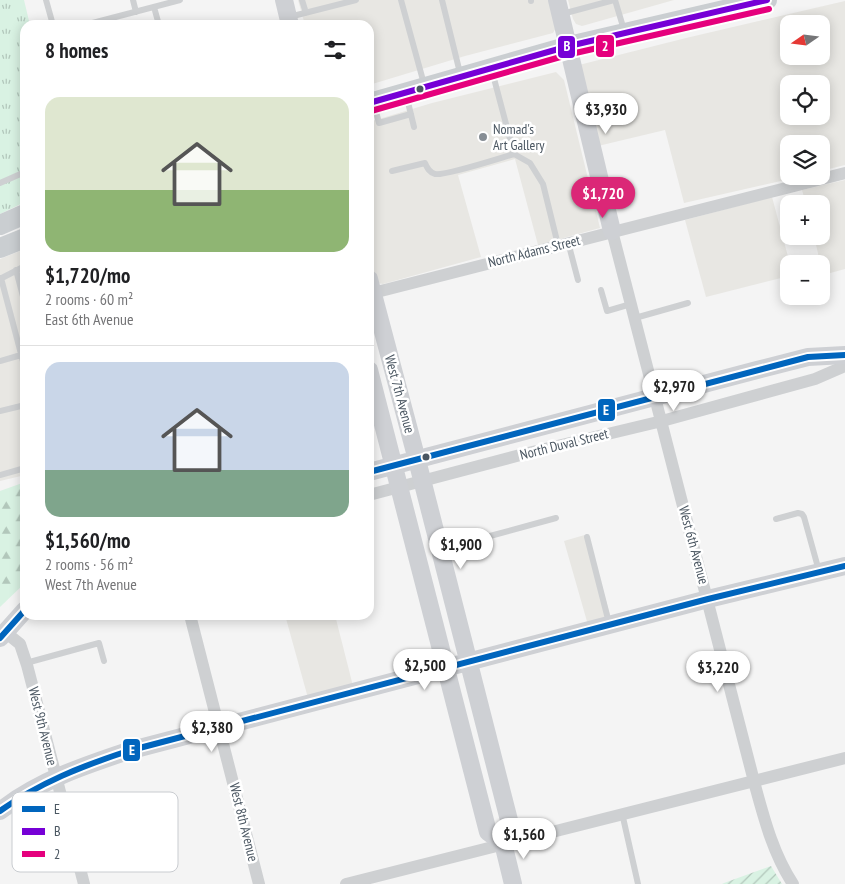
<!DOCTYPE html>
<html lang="en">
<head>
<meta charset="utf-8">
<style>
  body { margin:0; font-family:"PT Sans Narrow",sans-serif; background:#f6f6f6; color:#202124; height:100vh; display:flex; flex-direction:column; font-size:19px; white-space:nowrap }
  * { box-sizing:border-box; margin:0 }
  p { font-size:16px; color:#757577 }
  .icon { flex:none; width:28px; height:28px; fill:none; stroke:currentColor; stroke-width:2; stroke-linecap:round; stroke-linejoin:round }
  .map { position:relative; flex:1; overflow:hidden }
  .panel { position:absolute; left:20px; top:20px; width:354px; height:600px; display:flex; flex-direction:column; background:#fff; border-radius:15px; box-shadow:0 2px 12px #0003 }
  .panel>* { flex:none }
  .needle { width:32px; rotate:256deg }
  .tools { position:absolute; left:780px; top:15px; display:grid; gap:10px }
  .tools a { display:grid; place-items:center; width:50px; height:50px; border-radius:10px; background:#fff; box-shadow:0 2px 12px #0003; font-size:25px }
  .price { position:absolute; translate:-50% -42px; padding:0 11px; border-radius:18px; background:#fff; color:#222; font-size:16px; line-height:32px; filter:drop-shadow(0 1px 2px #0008) }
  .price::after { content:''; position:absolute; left:50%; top:30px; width:15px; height:11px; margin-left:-8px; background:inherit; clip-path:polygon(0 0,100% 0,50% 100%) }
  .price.on { background:#db2777; color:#fff }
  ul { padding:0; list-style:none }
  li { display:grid; align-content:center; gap:10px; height:265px; padding:0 25px }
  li+li { border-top:1px solid #e0e0e0 }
  li span { display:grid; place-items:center; height:155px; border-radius:15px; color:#555 }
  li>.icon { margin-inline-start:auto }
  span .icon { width:90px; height:90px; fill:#fffc; stroke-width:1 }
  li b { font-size:21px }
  h2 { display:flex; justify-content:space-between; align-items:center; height:60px; padding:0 25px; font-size:21px }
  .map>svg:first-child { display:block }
</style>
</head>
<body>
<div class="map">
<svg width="845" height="884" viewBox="0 0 845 884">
  <defs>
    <pattern id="forest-firs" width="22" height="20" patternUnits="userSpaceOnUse" patternTransform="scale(1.25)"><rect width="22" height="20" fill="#d9f2e3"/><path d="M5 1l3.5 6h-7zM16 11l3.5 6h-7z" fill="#b2c7bb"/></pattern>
    <pattern id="park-tufts" width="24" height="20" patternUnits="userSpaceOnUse" patternTransform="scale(1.25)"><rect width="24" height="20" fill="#d9f2e3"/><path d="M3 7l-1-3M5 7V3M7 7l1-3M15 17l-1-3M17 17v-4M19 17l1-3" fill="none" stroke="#b2c7bb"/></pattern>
    <pattern id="garden-furrows" width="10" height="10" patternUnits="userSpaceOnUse" patternTransform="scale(1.25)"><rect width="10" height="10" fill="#d9f2e3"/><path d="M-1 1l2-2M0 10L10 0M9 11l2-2" fill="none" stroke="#b2c7bb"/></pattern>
  </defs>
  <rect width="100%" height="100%" fill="#f4f4f4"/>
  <path fill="#e8e7e3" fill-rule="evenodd" d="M298 0H549L556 28 553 33 465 56 369 85V25H305Z
    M568 0H674L582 26 576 24 573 19Z
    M845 1V165L821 171V144H789V176H803L684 203 665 130 598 146 579 65 686 38ZM789 24H821V56H789ZM789 84H821V116H789Z
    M556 72 564 80 600 228 538 245 515 159 458 175 481 257 383 284 377 283 374 279 369 261V122L432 103Z
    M845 180V269L823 275 814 236H821V204H806L802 190Z
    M772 197 790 264 789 276 706 297 685 220Z
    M25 249V475L0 481V259Z
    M588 534 611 619 588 625 564 541Z
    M285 615H335L353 686 308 698Z"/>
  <path fill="url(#forest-firs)" d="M25 482V583L0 607V491Z"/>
  <path fill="url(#park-tufts)" d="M0 0H24L30 25H25V202L0 214Z"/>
  <path fill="url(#garden-furrows)" d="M771 866 782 884H722L724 883Z"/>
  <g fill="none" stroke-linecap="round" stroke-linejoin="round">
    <path stroke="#ced0d2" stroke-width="6" d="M46 0 53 25
      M133 0 136 12
      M302 0 306 13
      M401 0 424 84
      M442 0 460 73
      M531 0V1
      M615 0 624 30
      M154 7 159 25
      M562 14 614 0
      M289 17 356 0
      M85 25 180 0
      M406 94 414 127
      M374 104 379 123 411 114
      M514 154 530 163 543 184 558 245
      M392 171 425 163C427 168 429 172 435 174 445 176 500 158 514 154L492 71
      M0 183 25 172
      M568 242 578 280
      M16 270 25 304
      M1 278 25 369
      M0 279 25 266
      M601 290 607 311 631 304
      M635 318 688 303
      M0 361 21 355
      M0 411 25 405
      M0 475 25 468
      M776 519 798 513 802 514 804 517 819 571
      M587 537 609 623
      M444 558 478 549 490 536 556 518
      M26 663 99 643 104 661
      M622 813 638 884"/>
    <path stroke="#ced0d2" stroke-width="12" d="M612 231 756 789C765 822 774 855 793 884
      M369 294 845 173
      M369 495 524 454 662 421 815 379 845 366
      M190 615 259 884
      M5 632 20 644 27 665 84 884
      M346 884 845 758"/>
    <path stroke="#ced0d4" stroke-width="18" d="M284 0 290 25
      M557 0 612 231
      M369 279 417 460 511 828 503 843
      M369 370 488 832 503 843 513 884
      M369 472 757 370 808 357 845 355
      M0 638 25 610
      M0 811C38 781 83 766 128 751L708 599 845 566"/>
    <path stroke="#caced1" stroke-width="20" d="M369 103 569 46 767 0
      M0 225 25 214
      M0 248 25 238"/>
    <defs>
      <path id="bus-1" d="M369 472 808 357 845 355
        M0 638 25 610
        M0 811C39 783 82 766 128 751L708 599 845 566"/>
      <path id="bus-2" d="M369 103 569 46 767 0"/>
      <path id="bus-3" d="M371 111 571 54 769 9"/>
    </defs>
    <use href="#bus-1" stroke="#fff" stroke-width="10"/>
    <use href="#bus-2" stroke="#fff" stroke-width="10"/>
    <use href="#bus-3" stroke="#fff" stroke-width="10"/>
    <use href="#bus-1" stroke="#0065bd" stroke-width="6"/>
    <use href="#bus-2" stroke="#7600d6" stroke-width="6"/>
    <use href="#bus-3" stroke="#e5007d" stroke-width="6"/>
  </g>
  <g fill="#4a5661" stroke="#fff" stroke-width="2">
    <circle cx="420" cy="89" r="4.5"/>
    <circle cx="426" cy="457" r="4.5"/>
  </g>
  <circle fill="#868d94" stroke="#fff" stroke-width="2" cx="483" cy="137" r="5"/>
  <g text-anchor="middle" stroke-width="5" stroke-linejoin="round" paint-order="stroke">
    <g font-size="14" fill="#4a5661" stroke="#fff" text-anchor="start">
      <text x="493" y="134">Nomad's<tspan x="493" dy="16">Art Gallery</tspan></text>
    </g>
    <g font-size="14" fill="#4a5661" stroke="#fff">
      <text transform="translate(534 251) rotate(-14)" y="5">North Adams Street</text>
      <text transform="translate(400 394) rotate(75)" y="5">West 7th Avenue</text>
      <text transform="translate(564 444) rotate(-14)" y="5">North Duval Street</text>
      <text transform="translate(694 545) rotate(75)" y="5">West 6th Avenue</text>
      <text transform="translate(43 726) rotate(76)" y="5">West 9th Avenue</text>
      <text transform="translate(244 822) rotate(76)" y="5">West 8th Avenue</text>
    </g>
  </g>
  <rect x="12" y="792" width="166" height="80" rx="8" fill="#fff" stroke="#c9ccd0" stroke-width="1"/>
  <rect x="22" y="806" width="23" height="6" fill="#0065bd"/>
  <rect x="22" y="828" width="23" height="7" fill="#7600d6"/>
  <rect x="22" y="851" width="23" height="6" fill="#e5007d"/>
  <g font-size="14" fill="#4a5661">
    <text x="54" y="814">E</text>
    <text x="54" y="836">B</text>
    <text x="54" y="859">2</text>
  </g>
  <g stroke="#fff" stroke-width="2">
    <rect x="595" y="34" width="20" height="24" rx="5" fill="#e5007d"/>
    <rect x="557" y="35" width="19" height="24" rx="5" fill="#7600d6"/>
    <rect x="597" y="398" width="19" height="24" rx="5" fill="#0065bd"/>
    <rect x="122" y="738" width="19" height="24" rx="5" fill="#0065bd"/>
  </g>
  <g font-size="14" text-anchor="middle" font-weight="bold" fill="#fff">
    <text x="605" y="51">2</text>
    <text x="567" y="51">B</text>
    <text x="606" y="415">E</text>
    <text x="132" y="755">E</text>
  </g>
</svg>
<div class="tools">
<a><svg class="needle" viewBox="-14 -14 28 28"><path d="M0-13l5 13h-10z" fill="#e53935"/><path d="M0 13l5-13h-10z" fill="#757577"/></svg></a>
<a><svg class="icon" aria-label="locate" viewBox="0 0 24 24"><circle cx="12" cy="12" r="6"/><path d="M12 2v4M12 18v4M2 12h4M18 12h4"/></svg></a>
<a><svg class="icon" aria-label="layers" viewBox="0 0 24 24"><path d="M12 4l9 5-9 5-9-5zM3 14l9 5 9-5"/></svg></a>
<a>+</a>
<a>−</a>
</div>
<b class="price" style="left:606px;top:135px">$3,930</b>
<b class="price on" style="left:603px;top:219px">$1,720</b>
<b class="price" style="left:674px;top:412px">$2,970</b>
<b class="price" style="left:461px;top:570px">$1,900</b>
<b class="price" style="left:425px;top:691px">$2,500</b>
<b class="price" style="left:718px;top:693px">$3,220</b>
<b class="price" style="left:212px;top:753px">$2,380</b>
<b class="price" style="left:524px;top:860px">$1,560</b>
<section class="panel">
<h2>8 homes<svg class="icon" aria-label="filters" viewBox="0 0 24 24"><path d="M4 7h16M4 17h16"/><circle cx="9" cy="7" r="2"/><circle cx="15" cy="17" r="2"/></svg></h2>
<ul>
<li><span style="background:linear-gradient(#dfe7d0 60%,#8fb573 0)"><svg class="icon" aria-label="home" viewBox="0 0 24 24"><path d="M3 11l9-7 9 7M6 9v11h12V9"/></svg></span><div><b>$1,720/mo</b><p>2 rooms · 60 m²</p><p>East 6th Avenue</p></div></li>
<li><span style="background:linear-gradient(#c9d6e8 70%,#7fa58c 0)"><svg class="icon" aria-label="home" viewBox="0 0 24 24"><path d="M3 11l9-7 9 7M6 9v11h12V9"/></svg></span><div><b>$1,560/mo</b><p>2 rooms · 56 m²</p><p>West 7th Avenue</p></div></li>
</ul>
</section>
</div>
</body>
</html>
